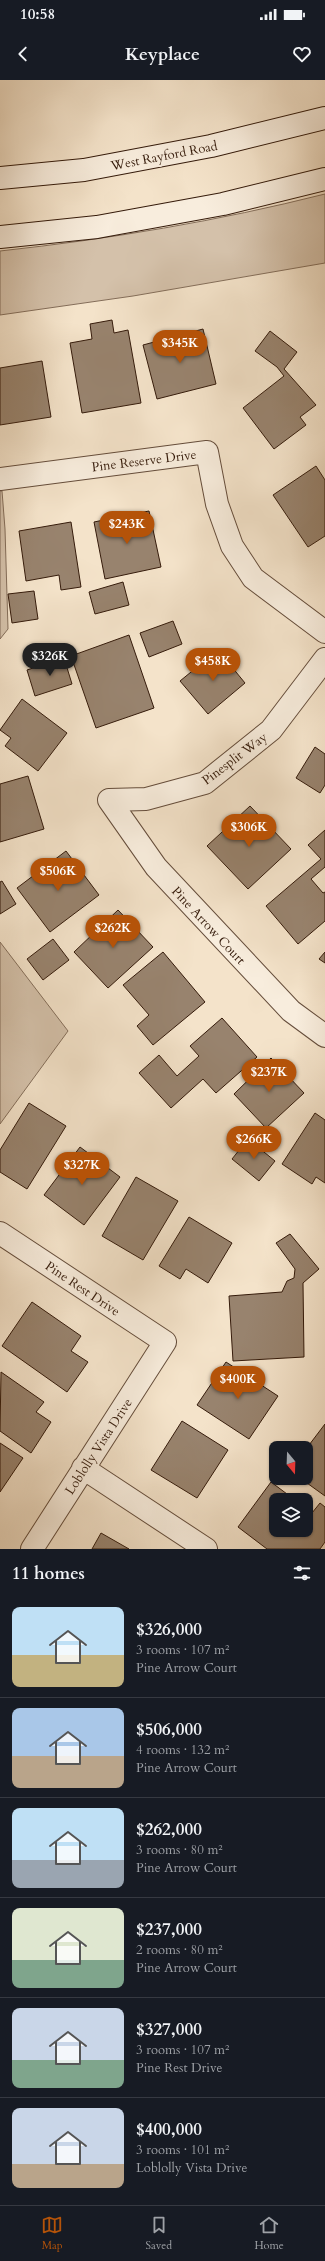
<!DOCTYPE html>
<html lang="en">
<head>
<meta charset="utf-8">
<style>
  body { margin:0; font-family:Cardo,serif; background:#20242c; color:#f1f3f6; height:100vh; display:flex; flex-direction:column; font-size:15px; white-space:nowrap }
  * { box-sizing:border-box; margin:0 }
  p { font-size:13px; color:#9ea1a6 }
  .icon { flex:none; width:22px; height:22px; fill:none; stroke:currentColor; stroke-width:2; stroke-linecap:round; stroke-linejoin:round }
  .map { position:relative; height:1469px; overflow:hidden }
  .details { display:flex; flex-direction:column; background:#171b24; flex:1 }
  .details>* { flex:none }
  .needle { width:26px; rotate:161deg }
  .controls { position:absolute; left:269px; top:1361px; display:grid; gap:8px }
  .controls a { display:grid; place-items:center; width:44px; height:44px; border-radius:8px; background:#171b24; box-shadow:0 1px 3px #0004; font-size:20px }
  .price { position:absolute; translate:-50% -34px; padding:0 9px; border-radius:14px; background:#b45309; color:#fff; font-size:13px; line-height:26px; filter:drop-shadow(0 1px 2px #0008) }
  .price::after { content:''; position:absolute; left:50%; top:24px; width:12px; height:9px; margin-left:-6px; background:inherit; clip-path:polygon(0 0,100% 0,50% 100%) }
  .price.active { background:#222; color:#fff }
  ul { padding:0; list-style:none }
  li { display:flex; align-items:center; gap:12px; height:100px; padding:0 12px }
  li+li { border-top:1px solid #363941 }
  li span { display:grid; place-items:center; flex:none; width:112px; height:80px; border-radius:8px; color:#555 }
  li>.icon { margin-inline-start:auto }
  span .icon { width:48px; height:48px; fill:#fffc; stroke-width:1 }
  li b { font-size:17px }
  h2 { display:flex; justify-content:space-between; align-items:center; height:48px; padding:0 12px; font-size:17px }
  .status { display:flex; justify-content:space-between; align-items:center; height:28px; padding:0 20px; background:#171b24; direction:ltr }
  .status svg { height:11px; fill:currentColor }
  header { display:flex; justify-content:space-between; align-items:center; height:52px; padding:0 12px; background:#171b24; font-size:18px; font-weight:700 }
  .tab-bar { display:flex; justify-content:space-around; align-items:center; height:56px; border-top:1px solid #363941; background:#171b24; font-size:11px; color:#9ea1a6 }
  .tab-bar a { display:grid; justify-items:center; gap:2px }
  .tab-bar .active { color:#b45309 }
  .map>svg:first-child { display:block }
</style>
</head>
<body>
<div class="status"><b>10:58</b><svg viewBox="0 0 49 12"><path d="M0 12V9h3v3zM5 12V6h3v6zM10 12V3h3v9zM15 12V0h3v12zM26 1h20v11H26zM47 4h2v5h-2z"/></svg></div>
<header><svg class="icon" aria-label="back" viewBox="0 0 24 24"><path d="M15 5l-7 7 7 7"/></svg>Keyplace<svg class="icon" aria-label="heart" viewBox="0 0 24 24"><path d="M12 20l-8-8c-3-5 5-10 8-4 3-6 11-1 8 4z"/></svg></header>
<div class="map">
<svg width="325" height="1469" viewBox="0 0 325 1469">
  <rect width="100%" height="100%" fill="#f4e3ca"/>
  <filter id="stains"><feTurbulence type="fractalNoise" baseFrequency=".005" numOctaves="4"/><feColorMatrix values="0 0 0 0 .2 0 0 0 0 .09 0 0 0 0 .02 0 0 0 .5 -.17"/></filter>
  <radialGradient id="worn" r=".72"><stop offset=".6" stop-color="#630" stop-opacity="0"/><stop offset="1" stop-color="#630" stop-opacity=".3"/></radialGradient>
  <path fill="#d4c1aa" stroke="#846e5a" d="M325 114V183L133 216 0 235V171C110 159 218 141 325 114Z
    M0 411H2L5 449 8 549 0 559Z
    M0 862 68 951 0 1044Z"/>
  <path fill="#98836e" stroke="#351b0b" d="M112 240 114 253 128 250 141 323 82 333 70 263 92 259 90 244Z
    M203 249 216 304 157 319 143 265Z
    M270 251 297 272 284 289 316 325 300 337 306 345 274 369 243 328 284 296 277 287 255 271Z
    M42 281 51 337 0 345V288Z
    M316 386 325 400V456L308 467 273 415Z
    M149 431 161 487 105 499 94 442Z
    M71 442 81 507 61 510 59 495 26 501 19 451Z
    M123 502 129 525 95 534 89 512Z
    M34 511 38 539 12 543 8 514Z
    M173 541 182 564 149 577 140 553Z
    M129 555 154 628 96 648 71 576Z
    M218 570 245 603 208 634 180 601Z
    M64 578 72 604 35 616 27 590Z
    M22 619 67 653 38 691 5 666 11 658 0 650Z
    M315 667 325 674V705L320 713 296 698Z
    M28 696 44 749 0 762V704Z
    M250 726 291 769 248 809 207 766Z
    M325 750V787L311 799 323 813 325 812V841L298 864 266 826 321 779 308 765Z
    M66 771 99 815 50 852 17 808Z
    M2 801 16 824 0 834V802Z
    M118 830 153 867 108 908 74 872Z
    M53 859 69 880 43 900 27 879Z
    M163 872 205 922 153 965 137 946 149 935 123 905Z
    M325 872V883L319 879Z
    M222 938 257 977 216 1013 203 999 171 1028 139 993 159 975 177 996 199 976 190 966Z
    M271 978 304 1013 266 1048 234 1014Z
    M29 1023 66 1046 27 1109 0 1092V1070Z
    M315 1033 325 1040V1103L316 1097 312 1104 282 1084Z
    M248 1059 275 1081 259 1101 232 1079Z
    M80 1067 120 1097 84 1145 44 1115Z
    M136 1097 178 1121 143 1180 102 1156Z
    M189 1137 232 1163 208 1203 186 1189 180 1199 159 1186Z
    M290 1154 319 1189 303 1203 304 1277 233 1281 229 1216 282 1212 287 1201 294 1198 295 1189 276 1163Z
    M32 1222 81 1256 71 1271 88 1282 67 1312 2 1266Z
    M226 1282 278 1316 249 1359 197 1325Z
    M1 1292 44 1322 36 1332 51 1342 31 1373 0 1351Z
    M182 1341 228 1370 197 1418 151 1390Z
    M325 1344V1416L300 1398H306V1369Z
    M0 1363 23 1378 0 1412Z
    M271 1402 295 1420H276V1450H306V1428L312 1433 320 1423 325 1427V1462L320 1469H267L238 1447Z
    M101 1453 129 1469H92Z"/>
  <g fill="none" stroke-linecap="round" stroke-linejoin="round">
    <defs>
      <path id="minor" d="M0 399 207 372 217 424 232 466 253 498 325 552
        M109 720 156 787 291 931 325 956
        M109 720 146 719 205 703 271 650 325 579
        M0 1153 165 1262 32 1469
        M83 1388 206 1469"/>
      <path id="secondary" d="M0 98 84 90 211 66 325 38
        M0 157 97 147 223 124 325 99"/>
    </defs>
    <use href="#minor" stroke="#654d3b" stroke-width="24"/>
    <use href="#secondary" stroke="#351b0b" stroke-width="24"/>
    <use href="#minor" stroke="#f8eddd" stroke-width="22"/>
    <use href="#secondary" stroke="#f8eddd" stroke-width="22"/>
  </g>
  <g text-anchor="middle" stroke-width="4" stroke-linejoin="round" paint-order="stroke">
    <g font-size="13" fill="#351b0b" stroke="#f8eddd">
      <text transform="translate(164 75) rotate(-11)" y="5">West Rayford Road</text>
      <text transform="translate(144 380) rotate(-7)" y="5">Pine Reserve Drive</text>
      <text transform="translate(234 678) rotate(-37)" y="5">Pinesplit Way</text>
      <text transform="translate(209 845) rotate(47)" y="5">Pine Arrow Court</text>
      <text transform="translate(83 1208) rotate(34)" y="5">Pine Rest Drive</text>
      <text transform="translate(98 1366) rotate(-57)" y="5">Loblolly Vista Drive</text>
    </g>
  </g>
  <rect width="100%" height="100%" filter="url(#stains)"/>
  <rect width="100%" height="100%" fill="url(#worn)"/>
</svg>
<div class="controls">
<a><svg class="needle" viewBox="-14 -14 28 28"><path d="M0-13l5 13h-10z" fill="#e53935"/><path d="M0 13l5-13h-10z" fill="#9ea1a6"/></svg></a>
<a><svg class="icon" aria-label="layers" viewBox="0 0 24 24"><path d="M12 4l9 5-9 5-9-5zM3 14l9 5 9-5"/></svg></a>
</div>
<b class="price" style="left:180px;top:284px">$345K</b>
<b class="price" style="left:127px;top:465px">$243K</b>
<b class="price active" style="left:50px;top:597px">$326K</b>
<b class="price" style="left:213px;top:602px">$458K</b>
<b class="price" style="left:249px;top:768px">$306K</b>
<b class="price" style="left:58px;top:812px">$506K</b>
<b class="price" style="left:113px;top:869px">$262K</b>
<b class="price" style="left:269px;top:1013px">$237K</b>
<b class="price" style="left:254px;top:1080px">$266K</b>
<b class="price" style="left:82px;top:1106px">$327K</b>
<b class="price" style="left:238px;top:1320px">$400K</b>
</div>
<section class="details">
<h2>11 homes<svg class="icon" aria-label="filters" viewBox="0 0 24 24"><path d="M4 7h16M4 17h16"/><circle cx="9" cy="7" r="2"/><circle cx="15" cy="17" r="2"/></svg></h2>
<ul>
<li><span style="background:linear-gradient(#bfe0f5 60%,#c2b280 0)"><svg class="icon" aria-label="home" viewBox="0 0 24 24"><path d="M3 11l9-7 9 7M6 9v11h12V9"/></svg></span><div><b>$326,000</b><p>3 rooms · 107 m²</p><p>Pine Arrow Court</p></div></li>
<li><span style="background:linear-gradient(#a9c7e8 60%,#b9a48a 0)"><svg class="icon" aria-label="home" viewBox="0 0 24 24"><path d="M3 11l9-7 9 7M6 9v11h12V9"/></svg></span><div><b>$506,000</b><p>4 rooms · 132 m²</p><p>Pine Arrow Court</p></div></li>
<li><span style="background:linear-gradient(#bfe0f5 65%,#9aa5b1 0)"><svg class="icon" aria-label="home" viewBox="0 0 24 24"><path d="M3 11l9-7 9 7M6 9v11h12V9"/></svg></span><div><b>$262,000</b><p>3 rooms · 80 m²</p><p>Pine Arrow Court</p></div></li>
<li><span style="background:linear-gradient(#dfe7d0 65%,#7fa58c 0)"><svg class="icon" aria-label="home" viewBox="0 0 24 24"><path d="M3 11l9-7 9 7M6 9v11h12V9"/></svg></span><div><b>$237,000</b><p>2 rooms · 80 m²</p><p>Pine Arrow Court</p></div></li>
<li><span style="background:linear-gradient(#c9d6e8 65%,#7fa58c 0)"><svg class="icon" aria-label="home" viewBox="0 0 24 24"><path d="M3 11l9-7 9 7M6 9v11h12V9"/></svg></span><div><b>$327,000</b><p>3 rooms · 107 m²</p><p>Pine Rest Drive</p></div></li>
<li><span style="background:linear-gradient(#c9d6e8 70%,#b9a48a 0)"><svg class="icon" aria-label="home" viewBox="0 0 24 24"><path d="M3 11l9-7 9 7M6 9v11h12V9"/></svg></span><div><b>$400,000</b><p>3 rooms · 101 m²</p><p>Loblolly Vista Drive</p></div></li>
</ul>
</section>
<nav class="tab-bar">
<a class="active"><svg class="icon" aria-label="map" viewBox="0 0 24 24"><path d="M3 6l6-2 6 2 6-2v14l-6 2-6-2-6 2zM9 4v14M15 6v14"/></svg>Map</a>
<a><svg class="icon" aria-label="saved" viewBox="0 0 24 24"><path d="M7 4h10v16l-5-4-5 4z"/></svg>Saved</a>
<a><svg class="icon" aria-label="home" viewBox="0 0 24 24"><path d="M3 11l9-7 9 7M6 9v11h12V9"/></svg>Home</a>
</nav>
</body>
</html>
